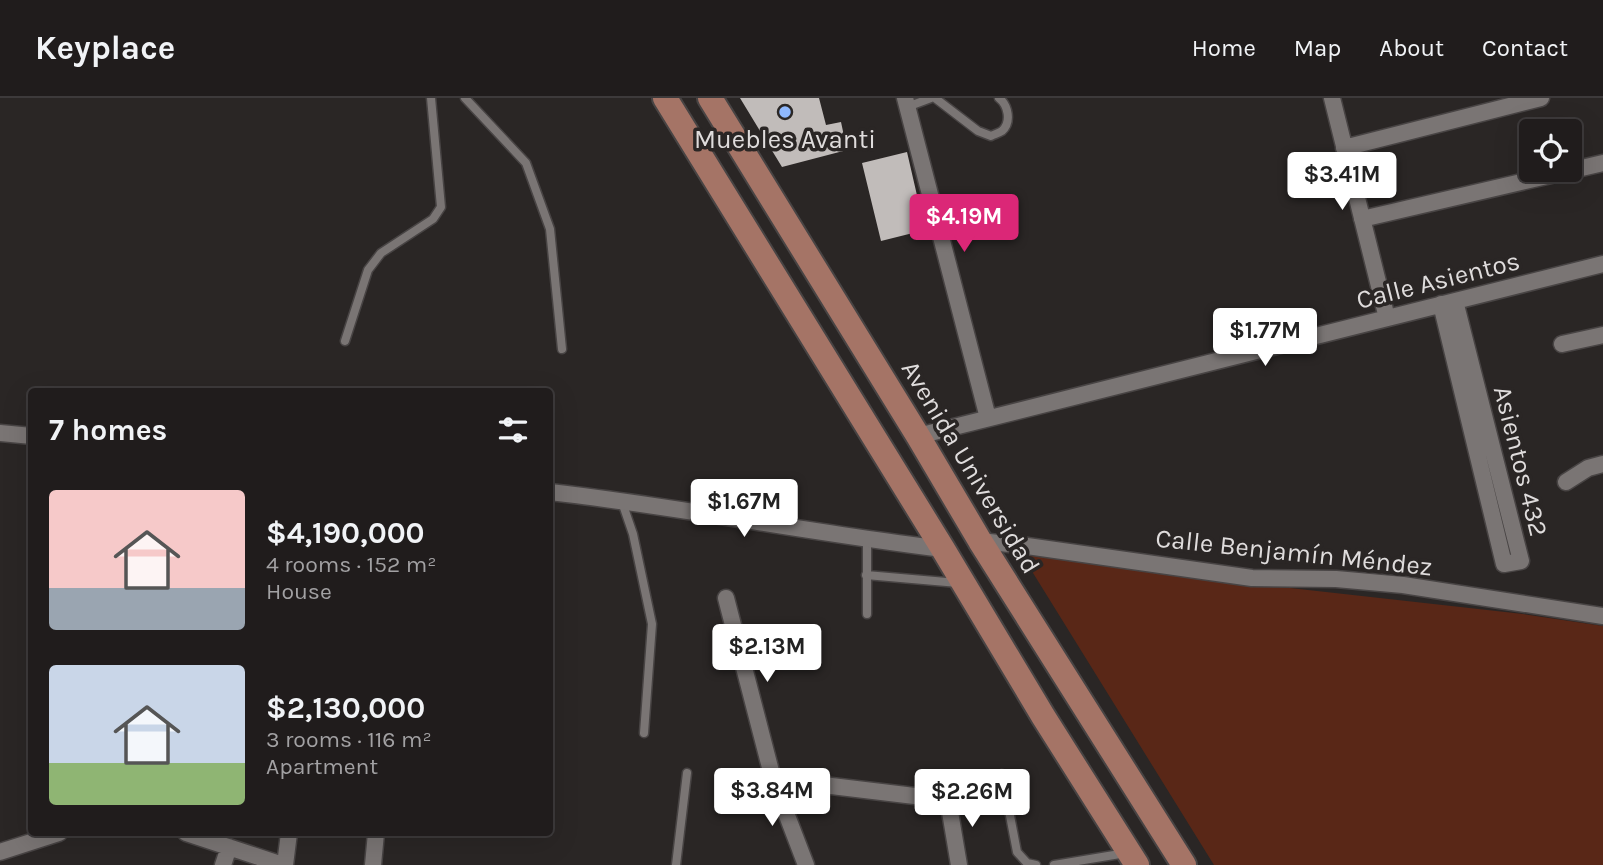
<!DOCTYPE html>
<html lang="en">
<head>
<meta charset="utf-8">
<style>
  body { margin:0; font-family:Karla,sans-serif; background:#282525; color:#f1f3f6; height:100vh; display:flex; flex-direction:column; font-size:26px; white-space:nowrap }
  * { box-sizing:border-box; margin:0 }
  p { font-size:23px; color:#a2a1a3 }
  .icon { flex:none; width:38px; height:38px; fill:none; stroke:currentColor; stroke-width:2; stroke-linecap:round; stroke-linejoin:round }
  .map { position:relative; flex:1; overflow:hidden }
  .sheet { position:absolute; left:28px; top:290px; width:525px; height:448px; display:flex; flex-direction:column; background:#201c1c; border-radius:7px; box-shadow:0 7px 28px #0002,0 0 0 2px #3d3a3b }
  .sheet>* { flex:none }
  .fabs { position:absolute; left:1519px; top:21px; display:grid; gap:14px }
  .fabs a { display:grid; place-items:center; width:63px; height:63px; border-radius:7px; background:#201c1c; box-shadow:0 7px 28px #0002,0 0 0 2px #3d3a3b; font-size:35px }
  .price { position:absolute; translate:-50% -60px; padding:0 16px; border-radius:7px; background:#fff; color:#222; font-size:23px; line-height:46px; filter:drop-shadow(0 2px 4px #0008) }
  .price::after { content:''; position:absolute; left:50%; top:42px; width:21px; height:16px; margin-left:-10px; background:inherit; clip-path:polygon(0 0,100% 0,50% 100%) }
  .price.on { background:#db2777; color:#fff }
  ul { padding:0; list-style:none }
  li { display:flex; align-items:center; gap:21px; height:175px; padding:0 21px }
  li span { display:grid; place-items:center; flex:none; width:196px; height:140px; border-radius:7px; color:#555 }
  li>.icon { margin-inline-start:auto }
  span .icon { width:84px; height:84px; fill:#fffc; stroke-width:1 }
  li b { font-size:30px }
  h2 { display:flex; justify-content:space-between; align-items:center; height:84px; padding:0 21px; font-size:30px }
  header { display:flex; align-items:center; gap:42px; box-sizing:border-box; height:98px; padding:0 35px; background:#201c1c; border-bottom:2px solid #3d3a3b }
  header strong { font-size:33px }
  nav { display:flex; gap:38px; margin-inline-start:auto; font-size:24px }
  .map>svg:first-child { display:block }
</style>
</head>
<body>
<header>
<strong>Keyplace</strong>
<nav><a>Home</a><a>Map</a><a>About</a><a>Contact</a></nav>
</header>
<div class="map">
<svg width="1603" height="767" viewBox="0 0 1603 767">
  <rect width="100%" height="100%" fill="#2a2625"/>
  <path fill="#592717" d="M1020 454 1155 475 1523 516 1603 528V767H1214Z"/>
  <path fill="#c1bcba" d="M740 0H819L826 27 841 24 847 52 782 69Z
    M907 54 925 132 881 143 862 65Z"/>
  <g fill="none" stroke-linecap="round" stroke-linejoin="round">
    <defs>
      <path id="service" d="M465 0 526 65 550 131 562 251
        M935 0 978 33 991 38C995 36 999 35 1002 33 1012 24 1008 7 999 0
        M907 9 931 0
        M345 243 368 172 381 155 433 121 441 109 431 0
        M622 404 633 436 652 526 644 635
        M867 442V516
        M866 477 958 485
        M1002 676 1017 754 1027 765 1036 767
        M676 767 687 675
        M1054 767 1126 755"/>
      <path id="minor" d="M905 0 988 320
        M1332 0 1387 220
        M1344 50 1541 0
        M1362 121 1603 65
        M1441 206 1504 466 1521 463 1455 203
        M1562 246 1603 237
        M0 335 32 338
        M918 338 1603 166
        M1566 384 1588 370 1603 366
        M550 394C681 409 811 435 943 451
        M980 443 1027 448 1252 480 1336 481 1403 487 1603 518
        M726 500 773 681 806 767
        M773 681 948 702 959 767
        M186 735 283 767
        M0 754 59 735
        M223 767 229 749
        M285 767 289 735
        M373 767 376 735"/>
      <path id="primary" d="M665 0 943 451 1043 618 1137 767
        M710 0 918 338 980 443 1184 767"/>
    </defs>
    <use href="#service" stroke="#484444" stroke-width="11"/>
    <use href="#minor" stroke="#484444" stroke-width="19"/>
    <use href="#primary" stroke="#484444" stroke-width="28"/>
    <use href="#service" stroke="#7a7574" stroke-width="8"/>
    <use href="#minor" stroke="#7a7574" stroke-width="16"/>
    <use href="#primary" stroke="#a57466" stroke-width="24"/>
  </g>
  <circle fill="#8fb8fd" stroke="#2a2625" stroke-width="2.5" cx="785" cy="14" r="7"/>
  <g text-anchor="middle" stroke-width="7" stroke-linejoin="round" paint-order="stroke">
    <g font-size="26" fill="#dfdcdc" stroke="#2a2625">
      <text x="785" y="50">Muebles Avanti</text>
    </g>
    <g font-size="26" fill="#dfdcdc" stroke="#2a2625">
      <text transform="translate(1438 182) rotate(-14)" y="9">Calle Asientos</text>
      <text transform="translate(1521 363) rotate(76)" y="9">Asientos 432</text>
      <text transform="translate(971 369) rotate(59)" y="9">Avenida Universidad</text>
      <text transform="translate(1294 454) rotate(6)" y="9">Calle Benjamín Méndez</text>
    </g>
  </g>
</svg>
<div class="fabs">
<a><svg class="icon" aria-label="locate" viewBox="0 0 24 24"><circle cx="12" cy="12" r="6"/><path d="M12 2v4M12 18v4M2 12h4M18 12h4"/></svg></a>
</div>
<b class="price" style="left:1342px;top:114px">$3.41M</b>
<b class="price on" style="left:964px;top:156px">$4.19M</b>
<b class="price" style="left:1265px;top:270px">$1.77M</b>
<b class="price" style="left:744px;top:441px">$1.67M</b>
<b class="price" style="left:767px;top:586px">$2.13M</b>
<b class="price" style="left:772px;top:730px">$3.84M</b>
<b class="price" style="left:972px;top:731px">$2.26M</b>
<section class="sheet">
<h2>7 homes<svg class="icon" aria-label="filters" viewBox="0 0 24 24"><path d="M4 7h16M4 17h16"/><circle cx="9" cy="7" r="2"/><circle cx="15" cy="17" r="2"/></svg></h2>
<ul>
<li><span style="background:linear-gradient(#f6c9c9 70%,#9aa5b1 0)"><svg class="icon" aria-label="home" viewBox="0 0 24 24"><path d="M3 11l9-7 9 7M6 9v11h12V9"/></svg></span><div><b>$4,190,000</b><p>4 rooms · 152 m²</p><p>House</p></div></li>
<li><span style="background:linear-gradient(#c9d6e8 70%,#8fb573 0)"><svg class="icon" aria-label="home" viewBox="0 0 24 24"><path d="M3 11l9-7 9 7M6 9v11h12V9"/></svg></span><div><b>$2,130,000</b><p>3 rooms · 116 m²</p><p>Apartment</p></div></li>
</ul>
</section>
</div>
</body>
</html>
